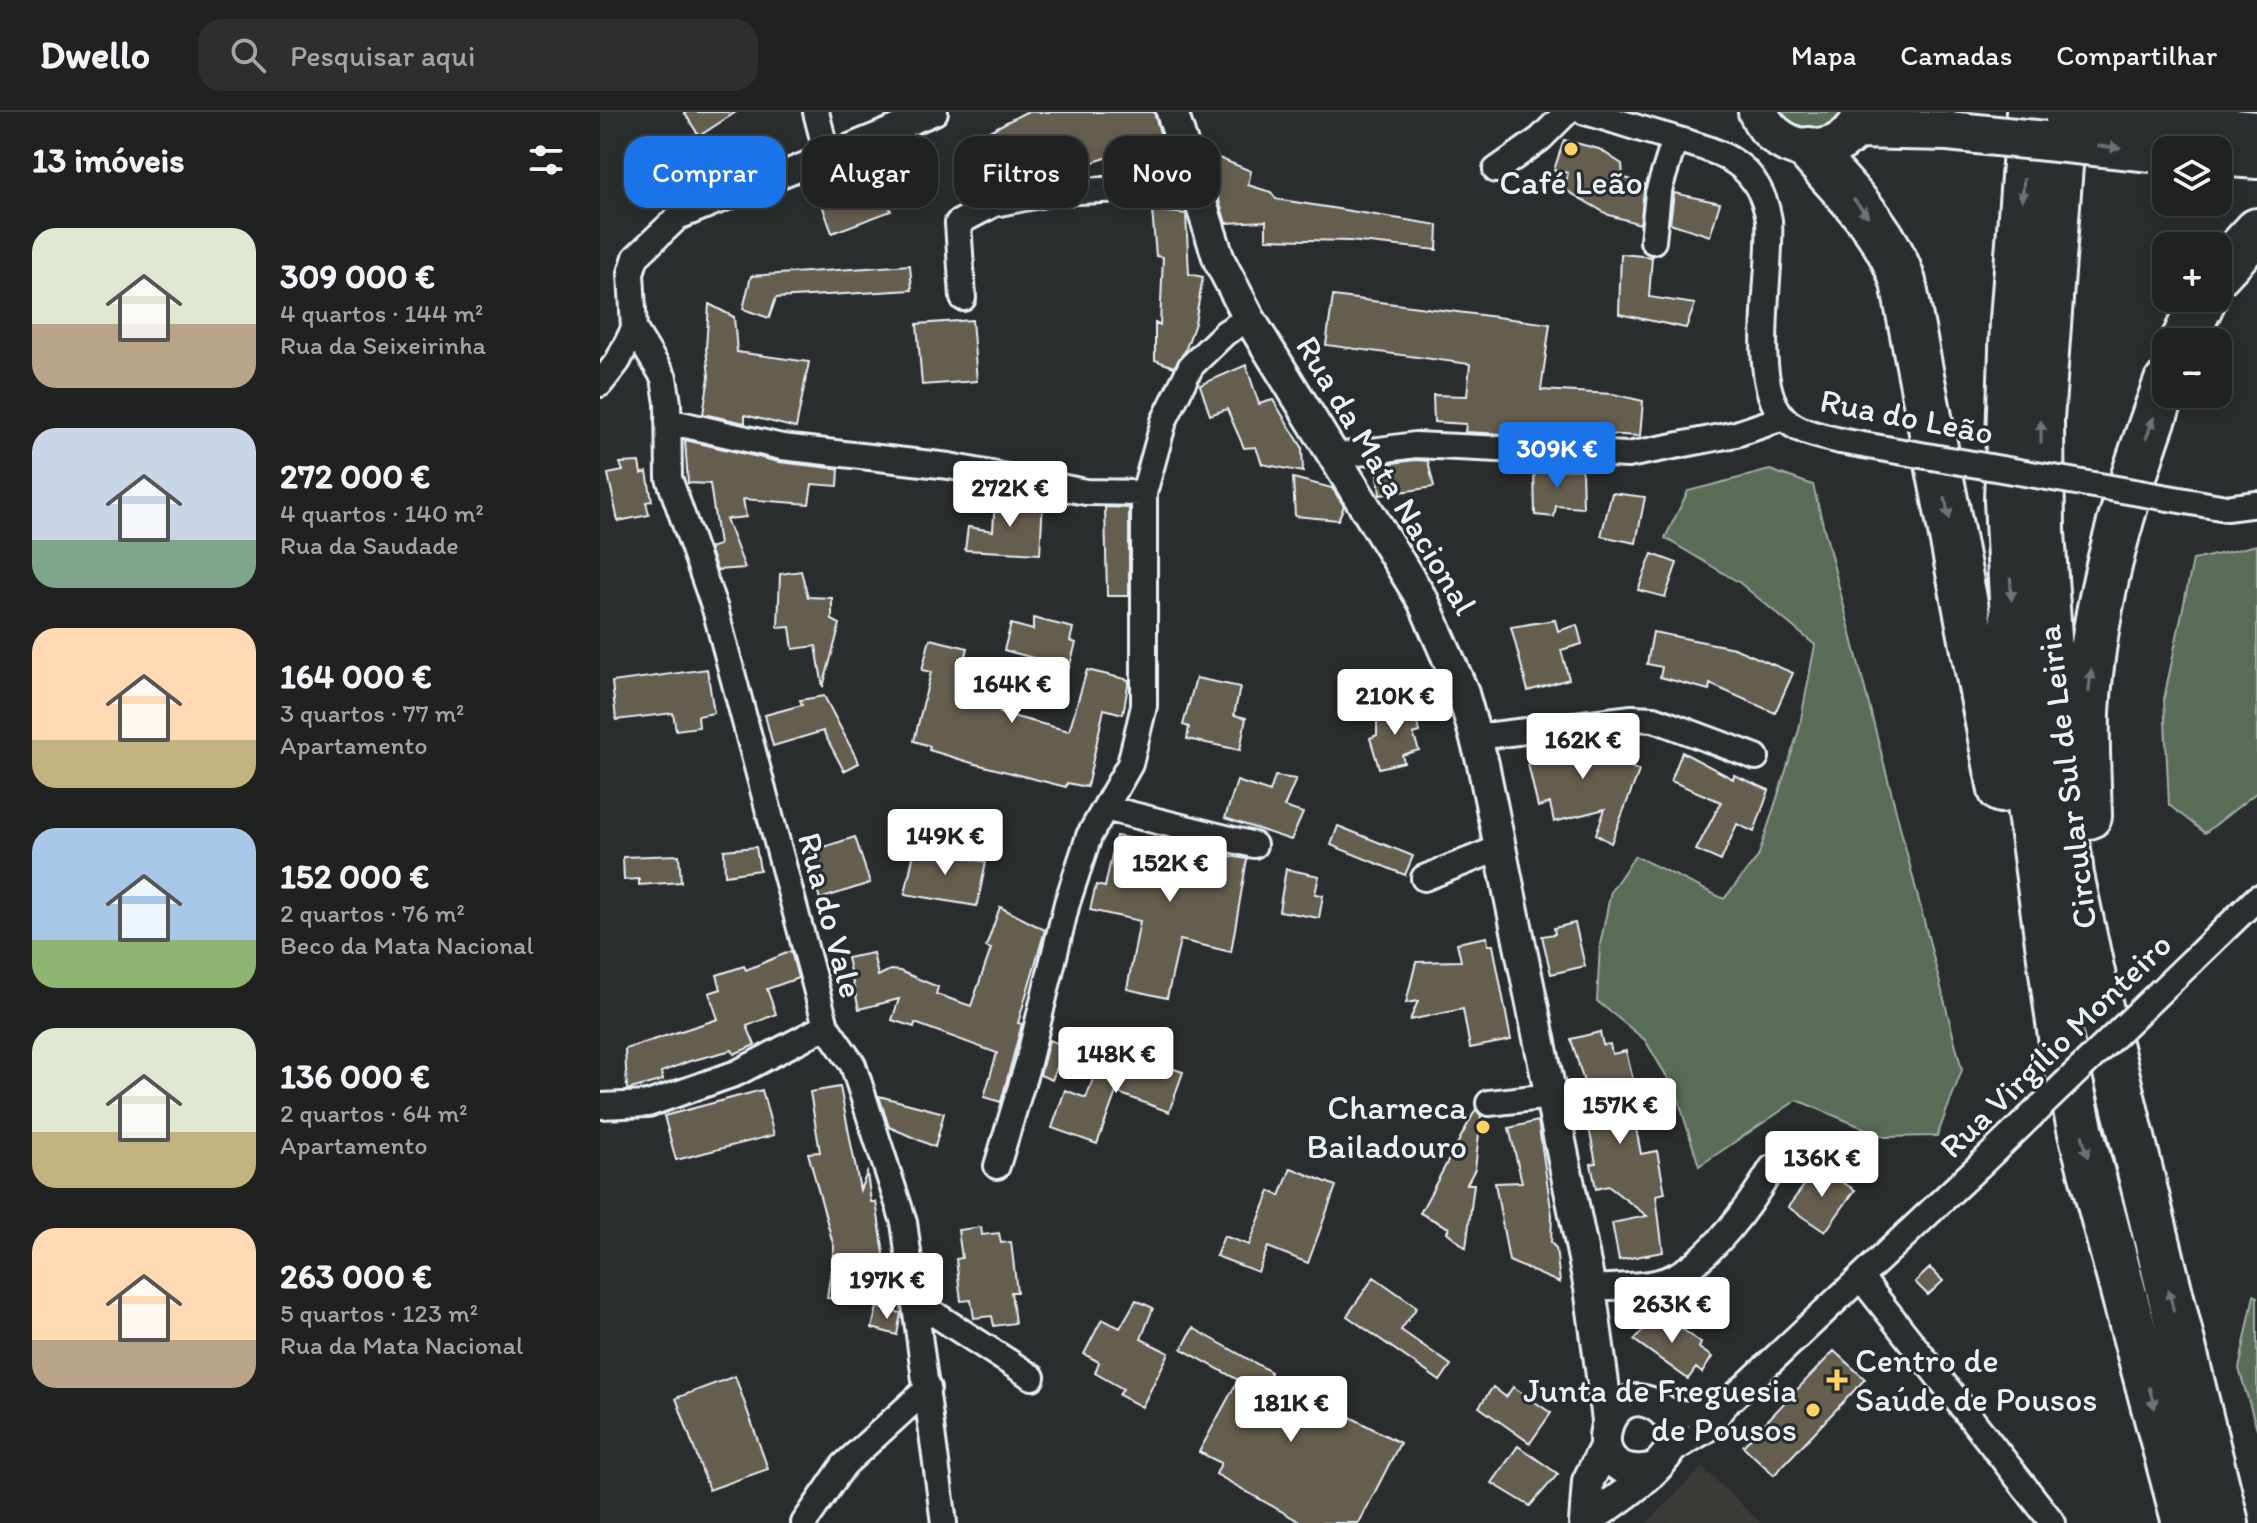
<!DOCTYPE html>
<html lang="pt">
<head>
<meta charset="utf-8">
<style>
  body { margin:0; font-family:Itim,sans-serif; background:#2d2f2f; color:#f1f3f6; height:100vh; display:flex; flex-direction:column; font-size:30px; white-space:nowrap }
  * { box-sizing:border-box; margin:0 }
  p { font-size:26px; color:#a2a4a5 }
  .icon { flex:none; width:44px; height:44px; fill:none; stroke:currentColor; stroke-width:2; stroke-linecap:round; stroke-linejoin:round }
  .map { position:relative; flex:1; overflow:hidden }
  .drawer { display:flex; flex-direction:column; background:#202222; width:600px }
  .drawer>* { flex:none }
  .hud { position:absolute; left:24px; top:24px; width:760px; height:72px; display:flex; gap:16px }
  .buttons { position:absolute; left:1552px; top:24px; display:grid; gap:16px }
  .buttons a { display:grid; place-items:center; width:80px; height:80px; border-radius:16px; background:#202222; box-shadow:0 4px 12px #0003,0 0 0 2px #3d3f40; font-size:40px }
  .price { position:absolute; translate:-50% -68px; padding:0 18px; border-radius:8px; background:#fff; color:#222; font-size:26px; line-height:52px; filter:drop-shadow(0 2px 4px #0008) }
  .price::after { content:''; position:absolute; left:50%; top:48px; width:24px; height:18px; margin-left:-12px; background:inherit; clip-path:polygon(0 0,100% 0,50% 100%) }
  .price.active { background:#1a73e8; color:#fff }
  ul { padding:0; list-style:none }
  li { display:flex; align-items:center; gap:24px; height:200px; padding:0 32px }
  li span { display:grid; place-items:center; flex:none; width:224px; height:160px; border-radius:24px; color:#555 }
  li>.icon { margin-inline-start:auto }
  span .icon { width:96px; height:96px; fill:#fffc; stroke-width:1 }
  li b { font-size:34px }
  h2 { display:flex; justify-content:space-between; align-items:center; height:96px; padding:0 32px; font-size:34px }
  .pill { padding:0 28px; border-radius:24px; background:#202222; box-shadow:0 4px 12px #0003,0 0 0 2px #3d3f40; font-size:28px; line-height:72px }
  .pill.active { background:#1a73e8; color:#fff }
  header { display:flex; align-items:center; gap:48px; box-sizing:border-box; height:112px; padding:0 40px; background:#202222; border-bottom:2px solid #3d3f40 }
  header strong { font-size:38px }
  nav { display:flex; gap:44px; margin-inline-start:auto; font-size:28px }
  .search { width:560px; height:72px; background:#2d2f2f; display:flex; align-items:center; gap:20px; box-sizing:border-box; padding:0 28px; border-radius:24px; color:#a2a4a5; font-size:30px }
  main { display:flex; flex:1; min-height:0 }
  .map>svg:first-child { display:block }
</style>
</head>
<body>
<header>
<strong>Dwello</strong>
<div class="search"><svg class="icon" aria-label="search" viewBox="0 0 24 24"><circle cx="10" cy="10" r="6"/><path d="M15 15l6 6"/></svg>Pesquisar aqui</div>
<nav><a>Mapa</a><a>Camadas</a><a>Compartilhar</a></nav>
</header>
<main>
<section class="drawer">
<h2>13 imóveis<svg class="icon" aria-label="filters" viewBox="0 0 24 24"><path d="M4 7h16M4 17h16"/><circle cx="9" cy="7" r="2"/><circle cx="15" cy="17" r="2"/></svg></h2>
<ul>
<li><span style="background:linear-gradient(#dfe7d0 60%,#b9a48a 0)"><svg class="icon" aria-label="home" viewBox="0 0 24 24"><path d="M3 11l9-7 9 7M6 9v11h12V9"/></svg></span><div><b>309 000 €</b><p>4 quartos · 144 m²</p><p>Rua da Seixeirinha</p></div></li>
<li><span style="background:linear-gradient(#c9d6e8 70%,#7fa58c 0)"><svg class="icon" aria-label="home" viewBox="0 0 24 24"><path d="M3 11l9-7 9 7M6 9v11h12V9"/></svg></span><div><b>272 000 €</b><p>4 quartos · 140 m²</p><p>Rua da Saudade</p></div></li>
<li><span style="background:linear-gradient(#ffd9b3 70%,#c2b280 0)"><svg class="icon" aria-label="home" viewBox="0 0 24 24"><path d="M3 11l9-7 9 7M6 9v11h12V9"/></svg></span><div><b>164 000 €</b><p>3 quartos · 77 m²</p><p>Apartamento</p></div></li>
<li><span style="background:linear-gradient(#a9c7e8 70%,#8fb573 0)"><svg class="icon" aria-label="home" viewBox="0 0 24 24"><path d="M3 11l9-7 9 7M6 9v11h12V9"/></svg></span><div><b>152 000 €</b><p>2 quartos · 76 m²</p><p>Beco da Mata Nacional</p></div></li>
<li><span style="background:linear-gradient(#dfe7d0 65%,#c2b280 0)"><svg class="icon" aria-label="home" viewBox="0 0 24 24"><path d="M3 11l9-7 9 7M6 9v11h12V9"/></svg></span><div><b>136 000 €</b><p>2 quartos · 64 m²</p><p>Apartamento</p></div></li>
<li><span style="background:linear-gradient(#ffd9b3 70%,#b9a48a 0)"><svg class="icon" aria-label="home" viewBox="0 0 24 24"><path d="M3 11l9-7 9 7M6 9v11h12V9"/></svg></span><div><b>263 000 €</b><p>5 quartos · 123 m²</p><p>Rua da Mata Nacional</p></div></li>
</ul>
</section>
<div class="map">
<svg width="1657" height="1411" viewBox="0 0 1657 1411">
  <rect width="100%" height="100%" fill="#2a2d2e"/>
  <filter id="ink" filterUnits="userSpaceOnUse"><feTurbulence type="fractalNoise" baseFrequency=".0125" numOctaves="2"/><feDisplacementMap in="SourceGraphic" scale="16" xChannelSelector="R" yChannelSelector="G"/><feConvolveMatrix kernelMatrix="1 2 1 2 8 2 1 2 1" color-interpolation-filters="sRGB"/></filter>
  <g filter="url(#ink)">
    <path fill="#3c3b37" d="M1102 1355 1161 1411H1047Z"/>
    <path fill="#586c56" stroke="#a0aea7" stroke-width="2" d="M1180 0H1243C1224 23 1199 21 1180 0Z
      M1170 358 1213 373 1362 958 1337 1024 1285 1025 1197 988 1099 1054 1076 980 1045 928 997 889 1000 833 1011 779 1035 744 1124 787 1158 745 1199 618 1215 533 1140 471 1065 426 1088 379Z
      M1657 433V680L1605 721 1569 693 1564 587 1593 448Z
      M1654 1183 1657 1185V1317L1639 1257Z"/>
    <path fill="#655d4d" stroke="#e8f1f8" stroke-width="2" d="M84 0H136L99 24Z
      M426 0H554L566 42 539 52 534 37 434 69 424 45 393 54 378 25Z
      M964 28 999 37 1022 52 1023 65 1045 73 1040 112 1009 103 964 77 968 61 954 58Z
      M604 40 651 59 648 73 671 80 676 87 838 113 837 138 749 129 666 127V109L626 111Z
      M280 66 291 99 232 121 220 87Z
      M1074 81 1120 91 1110 124 1070 111Z
      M552 98 586 102 589 162 603 165 595 211 585 239 574 255 555 248V211L560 213 563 145 556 144Z
      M1021 142 1052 145 1049 185 1095 192 1086 216 1019 202Z
      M310 153 312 178 176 186 169 206 143 197 151 164Z
      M733 184 950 212 941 278 1013 282 1043 289 1040 324 904 317V322L865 320 866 312 834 310 833 283 867 284 870 252 726 233Z
      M109 192 134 205 137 240 209 250 196 316 145 303V311L103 302 109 265 106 236Z
      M372 208 377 269 322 273 317 212Z
      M646 253 659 292 673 288 702 335 703 360 662 352 656 335 644 336 627 297 610 303 600 273Z
      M85 328 179 350 239 357 238 374 212 372 209 392 143 387 146 405 126 407 145 456 117 458 109 436 119 433 110 372 88 371Z
      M816 348 828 349 834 375 780 383 777 353Z
      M39 350 41 362 47 360 52 389 46 390 49 403 18 409 8 362 23 359 20 351Z
      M982 357 983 396 956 394 954 405 935 403 934 358Z
      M693 366 732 376 744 394 738 408 695 404Z
      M1012 381 1045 385 1036 431 1001 424Z
      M395 387 443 389 440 442 365 438 368 415 393 419Z
      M505 395 529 396V484H507Z
      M1052 442 1077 451 1065 485 1038 478Z
      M201 459 208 485 232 486V508L240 512 223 575 216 534 193 537 190 515 178 516 180 462Z
      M433 506 473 516 470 529 476 531 469 556 404 538 411 512 433 518Z
      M955 508 958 519 977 513 982 532 961 538 969 567 928 579 911 515Z
      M1053 520 1134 536 1193 561 1175 601 1110 572 1109 578 1060 565 1062 555 1047 552Z
      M330 527 368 536 356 584 402 595 400 601 469 619 487 558 529 568 523 602 504 597 487 675 467 671 466 675 372 651 329 638 330 634 314 629 331 560 322 558Z
      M107 557 114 601 98 604 99 615 76 618 73 601 16 608 12 570Z
      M596 566 640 575 634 603 646 606 640 638 587 627 589 615 583 613Z
      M224 584 259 651 244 659 223 619 173 634 165 603 202 593 200 588Z
      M810 595 820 620 813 622 819 638 802 643 804 650 779 656 770 626 777 623V604Z
      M1007 624 1009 634 1025 641 1022 650 1039 659 1011 731 996 722 1005 697 954 710 950 691 938 695 928 652 930 644 940 642 937 633Z
      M1082 640 1133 667 1134 663 1169 678 1154 720 1137 712 1121 749 1096 738 1121 690 1071 669Z
      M675 664 696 667 684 695 703 701 691 728 625 706 637 669 670 680Z
      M738 714 813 744 805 763 731 733Z
      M516 724 647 747 631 840 580 828 567 886 527 877 540 809 490 798 496 773 505 775Z
      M255 725 270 771 220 787 205 741Z
      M156 735 160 758 125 763 124 738Z
      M315 736 386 750 377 794 305 782Z
      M79 743 81 770 39 773V767L24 768 23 745Z
      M686 757 719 764 715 782 723 783 719 806 679 799Z
      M400 795 445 818 418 911 422 912 401 990 384 985 397 941 315 911 314 915 292 908 299 887 259 897 247 846 273 841 278 864 290 858 300 859 338 875 336 882 371 894 391 837 386 835Z
      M975 811 985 854 951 862 942 824 955 822 954 816Z
      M887 825 888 833H893L911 928 870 936 863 897 810 908 818 889 806 891 816 850 861 849 857 831Z
      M191 839 198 866 167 877 176 902 147 914 155 933 134 942 132 938 90 949 61 960 63 968 27 978 25 937 118 907 109 881 121 877 117 863 144 854 146 858Z
      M1000 920 1003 933 1010 932 1012 942 1026 939 1033 968 1027 969 1041 1042 1057 1039 1065 1081 1056 1083 1063 1140 1019 1148 1012 1111 1047 1104 1008 1074 996 1077 991 1052 996 1051 984 991 990 990 971 927Z
      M449 928 465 934 452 968 440 963Z
      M503 940 543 955 546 947 583 960 569 1000 516 980 497 1032 452 1016 465 978 486 986Z
      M240 975 260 1078 267 1061 271 1090H276L285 1148 278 1194 227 1186 234 1135 208 1041 220 1040 210 980Z
      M162 978 174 1023 76 1048 64 1004Z
      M279 984 344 1001 335 1035 289 1015Z
      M876 997 881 1004 875 1057 867 1072H874L866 1136 847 1120 849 1116 820 1101Z
      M938 1009 952 1103 951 1131 956 1136 960 1171 909 1149 895 1071 922 1070 909 1016Z
      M1218 1055 1255 1078 1225 1120 1188 1095Z
      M691 1056 736 1074 708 1151 668 1135 658 1160 616 1144 624 1124 649 1133 670 1079 680 1084Z
      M381 1115 382 1123 399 1121 401 1131 411 1130 417 1180H411L415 1211 394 1214 392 1204 374 1206 371 1188 361 1189 356 1147 362 1146 358 1118Z
      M1330 1156 1343 1169 1328 1183 1315 1170Z
      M774 1165 817 1195 801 1218 851 1253 840 1269 747 1204Z
      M536 1188 553 1196 541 1227 569 1241 542 1295 519 1283 523 1277 495 1261 499 1250 484 1242 502 1207 520 1216Z
      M277 1195 301 1201 297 1223 272 1216Z
      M1054 1196 1101 1231 1099 1236 1112 1245 1102 1261 1096 1256 1088 1267 1034 1228 1044 1217 1040 1213Z
      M593 1216 671 1260 670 1263 800 1331 759 1411H702L616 1362 621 1351 599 1340 638 1268 582 1237Z
      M1234 1239 1265 1267 1174 1363 1143 1334Z
      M135 1264 168 1357 109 1378 76 1286Z
      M893 1275 906 1285 913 1275 951 1301 930 1331 879 1295Z
      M918 1334 958 1362 930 1394 892 1371Z"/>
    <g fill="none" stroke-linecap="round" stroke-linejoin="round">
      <defs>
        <path id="minor" d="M216 0 227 43
          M335 0 78 105 36 145 31 161 34 217 64 266 68 291 69 366 115 497 226 914 253 953 304 1110 344 1411
          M985 0C1011 7 1036 16 1062 23 1115 39 1158 45 1169 108 1173 159 1148 267 1183 305 1196 320 1221 324 1240 329
          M896 58 940 27 967 0
          M1053 129 1058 81 1075 27
          M363 186 358 111 394 92 454 80 525 77 556 67 588 45
          M0 272 18 249 34 217
          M68 309 182 335 349 354 486 380 544 381
          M736 344 815 333 1028 343 1136 322 1183 306
          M1626 396 1657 392
          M876 625 1032 606 1054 607 1156 645
          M505 696 654 733
          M824 766 900 736
          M1592 849 1657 786
          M889 991 951 984
          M0 994 48 992 137 961 226 914
          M397 1054 428 951 467 791 489 724 530 652 544 594V381L564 309 591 254 625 221 649 206
          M1261 1166 1453 1411
          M990 1176C1014 1174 1049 1176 1071 1166 1111 1148 1150 1093 1172 1056
          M316 1190 432 1265
          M1062 1297 1086 1302 1125 1293
          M1070 1340 1106 1318 1125 1293 1382 1051
          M204 1411 244 1353 328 1276"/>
        <path id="tertiary" d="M572 0 619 148 649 206 823 489 862 578 883 652 990 1176 1008 1308
          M986 1408C1008 1395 1073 1352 1074 1326 1074 1313 1069 1302 1058 1295 1005 1260 975 1370 1050 1357
          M985 1411 988 1369 1005 1335"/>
        <path id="primary" d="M1158 0C1178 47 1245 52 1264 0
          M1553 10 1657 19
          M1255 17 1348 19
          M1618 44 1657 47"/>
        <path id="motorway" d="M1429 0 1413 208 1407 388 1416 567 1425 665 1462 932 1481 1021 1585 1411
          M1464 0 1441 307 1442 420 1457 646 1471 763 1494 870 1626 1411
          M1209 38C1245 80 1286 116 1303 170L1401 678
          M1618 161 1657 119
          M1583 230 1604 186
          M1489 704C1488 670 1486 634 1487 600 1493 487 1527 377 1566 272"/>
      </defs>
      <use href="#minor" stroke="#e8f1f8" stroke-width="30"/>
      <use href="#tertiary" stroke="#e8f1f8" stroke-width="36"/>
      <use href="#primary" stroke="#e8f1f8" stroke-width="44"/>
      <use href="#motorway" stroke="#e8f1f8" stroke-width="50"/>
      <use href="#minor" stroke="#2a2d2e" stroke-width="24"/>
      <use href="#tertiary" stroke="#2a2d2e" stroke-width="30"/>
      <use href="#primary" stroke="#2a2d2e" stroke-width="38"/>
      <use href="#motorway" stroke="#2a2d2e" stroke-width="44"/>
      <defs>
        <path id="minor-bridge" d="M1240 329 1626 396
          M1382 1051 1592 849"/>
        <path id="primary-bridge" d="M1463 0 1553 10
          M1348 19 1552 40"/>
      </defs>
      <use href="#minor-bridge" stroke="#e8f1f8" stroke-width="30" stroke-linecap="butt"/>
      <use href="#primary-bridge" stroke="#e8f1f8" stroke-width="44" stroke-linecap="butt"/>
      <use href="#minor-bridge" stroke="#2a2d2e" stroke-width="24"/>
      <use href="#primary-bridge" stroke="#2a2d2e" stroke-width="38"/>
    </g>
    <defs><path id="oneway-solid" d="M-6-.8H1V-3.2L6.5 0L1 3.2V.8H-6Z" transform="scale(2)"/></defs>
    <g fill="#6c7275">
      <use href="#oneway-solid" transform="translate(1509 35) rotate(6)"/>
      <use href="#oneway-solid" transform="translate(1423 78) rotate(94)"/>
      <use href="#oneway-solid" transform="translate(1261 96) rotate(50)"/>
      <use href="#oneway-solid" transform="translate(1550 316) rotate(-70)"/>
      <use href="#oneway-solid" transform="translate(1441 320) rotate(-91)"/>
      <use href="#oneway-solid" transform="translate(1347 396) rotate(79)"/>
      <use href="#oneway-solid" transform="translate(1411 477) rotate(87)"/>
      <use href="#oneway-solid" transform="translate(1490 569) rotate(-84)"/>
      <use href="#oneway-solid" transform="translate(1485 1034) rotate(75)"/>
      <use href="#oneway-solid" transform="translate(1571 1188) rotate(-104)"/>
      <use href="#oneway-solid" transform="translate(1552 1286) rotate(75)"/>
    </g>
  </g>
  <g fill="#ffd166" stroke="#2a2d2e" stroke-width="3">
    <circle cx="971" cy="37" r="8"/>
    <circle cx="883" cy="1015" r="8"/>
    <path d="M1233 1256h8v8h8v8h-8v8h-8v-8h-8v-8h8z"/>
    <circle cx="1213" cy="1298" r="8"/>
  </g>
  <g text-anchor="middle" stroke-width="6" stroke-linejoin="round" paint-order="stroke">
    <g font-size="34" fill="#e8f1f8" stroke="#2a2d2e" text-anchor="end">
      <text x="971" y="82" text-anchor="middle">Café Leão</text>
      <text x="867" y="1007">Charneca<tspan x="867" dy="39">Bailadouro</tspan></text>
      <text x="1255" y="1260" text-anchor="start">Centro de<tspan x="1255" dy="39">Saúde de Pousos</tspan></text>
      <text x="1197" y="1290">Junta de Freguesia<tspan x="1197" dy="39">de Pousos</tspan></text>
    </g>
    <g font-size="34" fill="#e8f1f8" stroke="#2a2d2e">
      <text transform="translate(1307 304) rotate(11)" y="12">Rua do Leão</text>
      <text transform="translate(787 363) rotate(59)" y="12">Rua da Mata Nacional</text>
      <text transform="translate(1466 665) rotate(-97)" y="12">Circular Sul de Leiria</text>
      <text transform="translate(231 803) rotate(75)" y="12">Rua do Vale</text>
      <text transform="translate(1455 933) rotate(-44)" y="12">Rua Virgílio Monteiro</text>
    </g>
  </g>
</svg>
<div class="buttons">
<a><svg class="icon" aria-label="layers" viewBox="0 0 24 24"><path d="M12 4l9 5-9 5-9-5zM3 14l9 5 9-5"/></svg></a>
<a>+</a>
<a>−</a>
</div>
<b class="price active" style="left:957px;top:378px">309K €</b>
<b class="price" style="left:410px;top:417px">272K €</b>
<b class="price" style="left:412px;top:613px">164K €</b>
<b class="price" style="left:795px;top:625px">210K €</b>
<b class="price" style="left:983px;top:669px">162K €</b>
<b class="price" style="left:345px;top:765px">149K €</b>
<b class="price" style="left:570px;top:792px">152K €</b>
<b class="price" style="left:516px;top:983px">148K €</b>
<b class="price" style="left:1020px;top:1034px">157K €</b>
<b class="price" style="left:1222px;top:1087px">136K €</b>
<b class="price" style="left:287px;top:1209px">197K €</b>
<b class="price" style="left:1072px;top:1233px">263K €</b>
<b class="price" style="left:691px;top:1332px">181K €</b>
<div class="hud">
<a class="pill active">Comprar</a>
<a class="pill">Alugar</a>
<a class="pill">Filtros</a>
<a class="pill">Novo</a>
</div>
</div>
</main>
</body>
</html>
